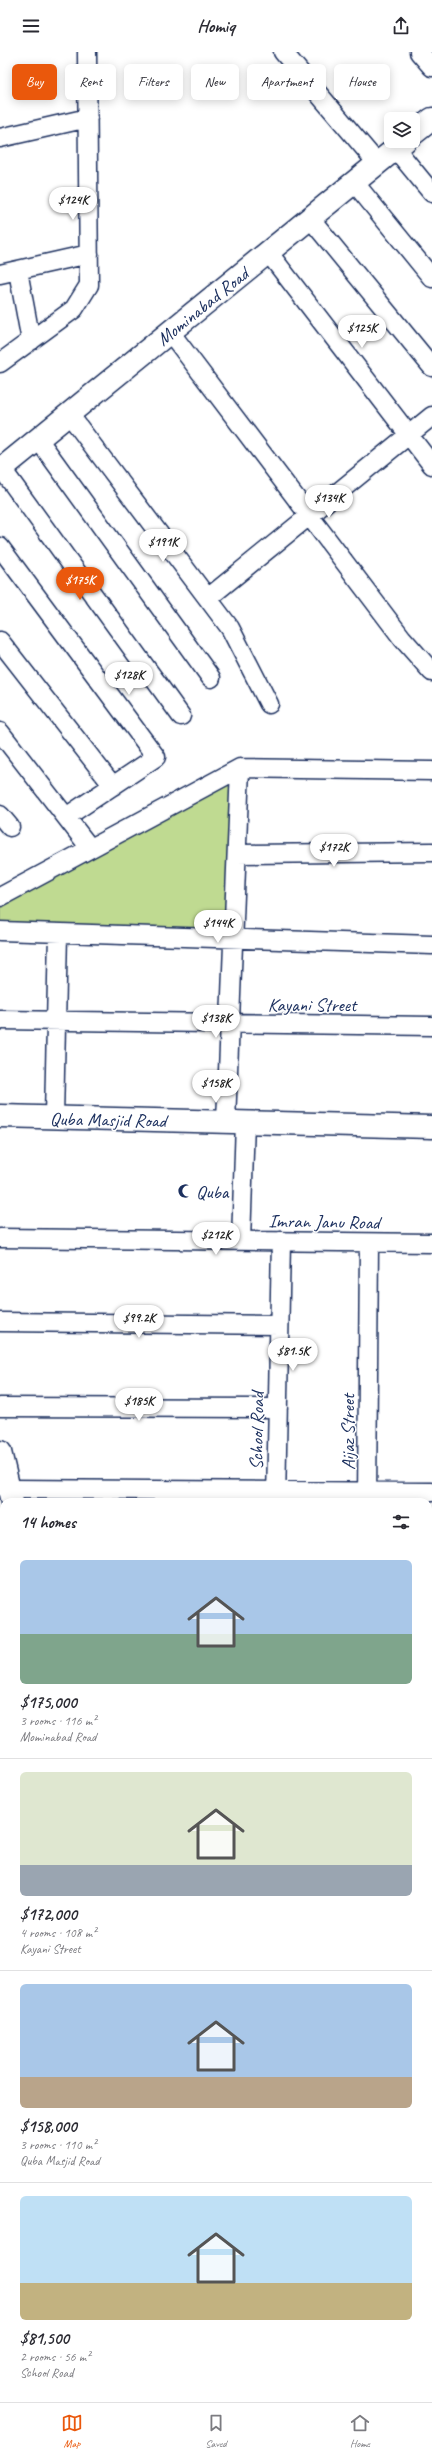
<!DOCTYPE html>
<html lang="en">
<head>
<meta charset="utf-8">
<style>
  body { margin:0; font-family:Caveat,sans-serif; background:#f7f7f7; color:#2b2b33; height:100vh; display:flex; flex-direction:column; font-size:15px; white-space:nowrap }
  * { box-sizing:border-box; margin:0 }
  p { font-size:13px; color:#7c7c81 }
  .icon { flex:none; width:22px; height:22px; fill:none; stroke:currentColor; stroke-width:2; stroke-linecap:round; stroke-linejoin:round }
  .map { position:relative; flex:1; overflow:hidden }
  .side { position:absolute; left:0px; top:1446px; width:432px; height:904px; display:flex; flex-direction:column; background:#fff; border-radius:12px 12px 0 0; box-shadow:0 2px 10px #0003 }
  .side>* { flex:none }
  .hud { position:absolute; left:12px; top:12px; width:408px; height:36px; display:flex; gap:8px }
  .buttons { position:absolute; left:384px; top:60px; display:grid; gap:8px }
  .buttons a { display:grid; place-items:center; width:36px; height:36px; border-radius:6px; background:#fff; box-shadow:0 2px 10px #0003; font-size:20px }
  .price { position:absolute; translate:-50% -34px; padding:0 9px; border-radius:14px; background:#fff; color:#222; font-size:13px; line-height:26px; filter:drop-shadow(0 1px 2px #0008) }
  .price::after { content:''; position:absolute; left:50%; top:24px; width:12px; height:9px; margin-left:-6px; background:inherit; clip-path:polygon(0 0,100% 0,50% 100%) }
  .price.selected { background:#ea580c; color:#fff }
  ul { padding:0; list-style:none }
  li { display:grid; align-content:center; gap:8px; height:212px; padding:0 20px }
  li+li { border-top:1px solid #e1e1e2 }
  li span { display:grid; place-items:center; height:124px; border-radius:6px; color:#555 }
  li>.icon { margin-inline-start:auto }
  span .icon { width:72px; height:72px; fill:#fffc; stroke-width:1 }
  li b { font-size:17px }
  h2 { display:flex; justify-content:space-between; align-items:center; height:48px; padding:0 20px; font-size:17px }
  .tag { padding:0 14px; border-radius:6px; background:#fff; box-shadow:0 2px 10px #0003; font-size:14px; line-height:36px }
  .tag.selected { background:#ea580c; color:#fff }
  header { display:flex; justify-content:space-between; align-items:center; height:52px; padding:0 20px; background:#fff; font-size:18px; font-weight:800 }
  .menu { display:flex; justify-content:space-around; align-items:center; height:56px; border-top:1px solid #e1e1e2; background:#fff; font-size:11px; color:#7c7c81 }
  .menu a { display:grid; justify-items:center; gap:2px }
  .menu .selected { color:#ea580c }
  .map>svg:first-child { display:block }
</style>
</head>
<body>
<header><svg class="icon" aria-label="menu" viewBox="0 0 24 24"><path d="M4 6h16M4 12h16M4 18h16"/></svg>Homiq<svg class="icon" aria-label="share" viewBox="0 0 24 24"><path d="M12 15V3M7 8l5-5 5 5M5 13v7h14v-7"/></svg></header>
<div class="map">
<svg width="432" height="2350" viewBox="0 0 432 2350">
  <rect width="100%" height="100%" fill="#fff"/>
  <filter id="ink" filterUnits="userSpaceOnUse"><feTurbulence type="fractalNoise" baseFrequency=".025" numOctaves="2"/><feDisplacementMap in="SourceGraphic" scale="8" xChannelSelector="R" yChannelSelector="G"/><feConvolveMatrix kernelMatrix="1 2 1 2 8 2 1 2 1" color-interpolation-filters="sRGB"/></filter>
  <g filter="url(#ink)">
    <path fill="#bfda91" stroke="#6d8478" d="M240 716 233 884 0 879V845Z
      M428 1760H432V1919H428Z"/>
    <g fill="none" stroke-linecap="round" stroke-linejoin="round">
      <defs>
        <path id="minor" d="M283 0 377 111
          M419 0 432 15
          M0 86 88 66
          M395 96 432 141
          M354 130 432 226
          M310 166 432 315
          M268 200 432 413
          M18 219 31 289
          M0 222 89 202
          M170 280 402 586 432 620
          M0 311 74 257 89 233 87 0
          M69 362 230 576 269 652
          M38 387 211 626
          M2 417 181 664
          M0 495 156 705 66 765
          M208 546 432 364
          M0 589 113 734
          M0 680 90 796
          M0 763 10 775
          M237 802 432 800
          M0 845 240 716 432 719
          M0 879 432 893
          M0 968 432 974
          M54 1065 58 881
          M226 1070 240 716
          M0 1186 432 1191
          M241 1189 245 1070
          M0 1270 279 1273
          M0 1355 278 1356
          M9 1437 432 1440
          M276 1450 281 1189
          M367 1450 369 1191
          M428 1759H432
          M0 1763 4 1771
          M0 1886 4 1895
          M428 1919H432
          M428 1999H432
          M0 2056 4 2069
          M428 2149 430 2110
          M428 2215H432
          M0 2322 4 2341
          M85 2346 86 2350
          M133 2346 135 2350
          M181 2346 183 2350
          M330 2350V2346
          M417 2350V2346"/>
        <path id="tertiary" d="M0 1064 432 1075
          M0 1400 12 1450
          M428 2110H432
          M242 2346 243 2350"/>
        <path id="secondary" d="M413 82 432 67
          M0 418 405 89"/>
      </defs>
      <use href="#minor" stroke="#1b2f5e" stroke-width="21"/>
      <use href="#tertiary" stroke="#1b2f5e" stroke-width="25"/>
      <use href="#secondary" stroke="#1b2f5e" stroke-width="25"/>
      <use href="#minor" stroke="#fff" stroke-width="18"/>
      <use href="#tertiary" stroke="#fff" stroke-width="22"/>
      <use href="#secondary" stroke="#fff" stroke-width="22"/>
    </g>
  </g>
  <defs>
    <symbol id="mosque-bare" viewBox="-9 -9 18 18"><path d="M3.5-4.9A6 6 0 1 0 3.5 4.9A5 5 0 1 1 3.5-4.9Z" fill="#1b2f5e" stroke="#fff" stroke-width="2.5" paint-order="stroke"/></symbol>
  </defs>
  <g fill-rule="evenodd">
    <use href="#mosque-bare" x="175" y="1129" width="20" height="20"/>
  </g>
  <g text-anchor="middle" stroke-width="3" stroke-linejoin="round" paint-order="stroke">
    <g font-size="19" fill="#1b2f5e" stroke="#fff">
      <text transform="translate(202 254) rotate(-39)" y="7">Mominabad Road</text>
      <text x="312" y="959">Kayani Street</text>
      <text transform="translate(108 1067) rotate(1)" y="7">Quba Masjid Road</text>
      <text transform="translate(324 1169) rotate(1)" y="7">Imran Janu Road</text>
      <text transform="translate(256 1379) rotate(-89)" y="7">School Road</text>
      <text transform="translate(347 1380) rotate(-90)" y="7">Aijaz Street</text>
    </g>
    <g font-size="19" fill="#1b2f5e" stroke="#fff" text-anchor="start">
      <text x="196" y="1146">Quba</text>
    </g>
  </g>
</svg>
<div class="buttons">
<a><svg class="icon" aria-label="layers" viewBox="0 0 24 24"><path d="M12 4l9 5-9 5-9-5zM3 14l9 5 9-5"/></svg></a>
</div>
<b class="price" style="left:73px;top:169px">$124K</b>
<b class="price" style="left:362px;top:297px">$125K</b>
<b class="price" style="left:329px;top:467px">$134K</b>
<b class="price" style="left:163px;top:511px">$191K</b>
<b class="price selected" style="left:80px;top:549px">$175K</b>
<b class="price" style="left:129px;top:644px">$128K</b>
<b class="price" style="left:334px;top:816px">$172K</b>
<b class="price" style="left:218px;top:892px">$144K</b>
<b class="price" style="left:216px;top:987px">$138K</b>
<b class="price" style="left:216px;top:1052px">$158K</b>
<b class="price" style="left:216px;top:1204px">$212K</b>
<b class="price" style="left:139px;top:1287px">$99.2K</b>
<b class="price" style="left:293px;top:1320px">$81.5K</b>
<b class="price" style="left:139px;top:1370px">$185K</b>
<div class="hud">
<a class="tag selected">Buy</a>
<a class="tag">Rent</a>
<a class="tag">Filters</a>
<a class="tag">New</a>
<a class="tag">Apartment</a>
<a class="tag">House</a>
</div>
<section class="side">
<h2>14 homes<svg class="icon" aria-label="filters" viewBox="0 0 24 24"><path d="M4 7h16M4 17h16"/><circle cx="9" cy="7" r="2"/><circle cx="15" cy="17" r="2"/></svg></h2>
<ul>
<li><span style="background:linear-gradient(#a9c7e8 60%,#7fa58c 0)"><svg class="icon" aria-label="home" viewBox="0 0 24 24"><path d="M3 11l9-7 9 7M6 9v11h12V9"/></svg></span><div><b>$175,000</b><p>3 rooms · 116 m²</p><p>Mominabad Road</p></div></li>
<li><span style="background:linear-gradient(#dfe7d0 75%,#9aa5b1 0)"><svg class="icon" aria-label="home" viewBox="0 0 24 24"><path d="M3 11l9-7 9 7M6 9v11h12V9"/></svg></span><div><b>$172,000</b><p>4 rooms · 108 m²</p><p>Kayani Street</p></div></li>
<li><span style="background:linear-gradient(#a9c7e8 75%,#b9a48a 0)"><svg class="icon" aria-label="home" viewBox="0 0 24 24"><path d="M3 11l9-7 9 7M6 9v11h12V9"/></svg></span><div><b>$158,000</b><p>3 rooms · 110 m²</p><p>Quba Masjid Road</p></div></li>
<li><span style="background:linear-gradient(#bfe0f5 70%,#c2b280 0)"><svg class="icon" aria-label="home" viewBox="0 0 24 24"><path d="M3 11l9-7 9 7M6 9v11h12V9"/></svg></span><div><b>$81,500</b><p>2 rooms · 56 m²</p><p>School Road</p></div></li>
</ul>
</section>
</div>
<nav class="menu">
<a class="selected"><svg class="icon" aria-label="map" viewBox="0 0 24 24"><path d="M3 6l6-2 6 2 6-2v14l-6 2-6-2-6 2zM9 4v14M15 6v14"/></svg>Map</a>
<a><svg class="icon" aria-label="saved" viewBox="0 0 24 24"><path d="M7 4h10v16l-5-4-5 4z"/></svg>Saved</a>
<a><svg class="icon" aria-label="home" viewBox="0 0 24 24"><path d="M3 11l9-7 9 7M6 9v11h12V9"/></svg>Home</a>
</nav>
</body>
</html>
